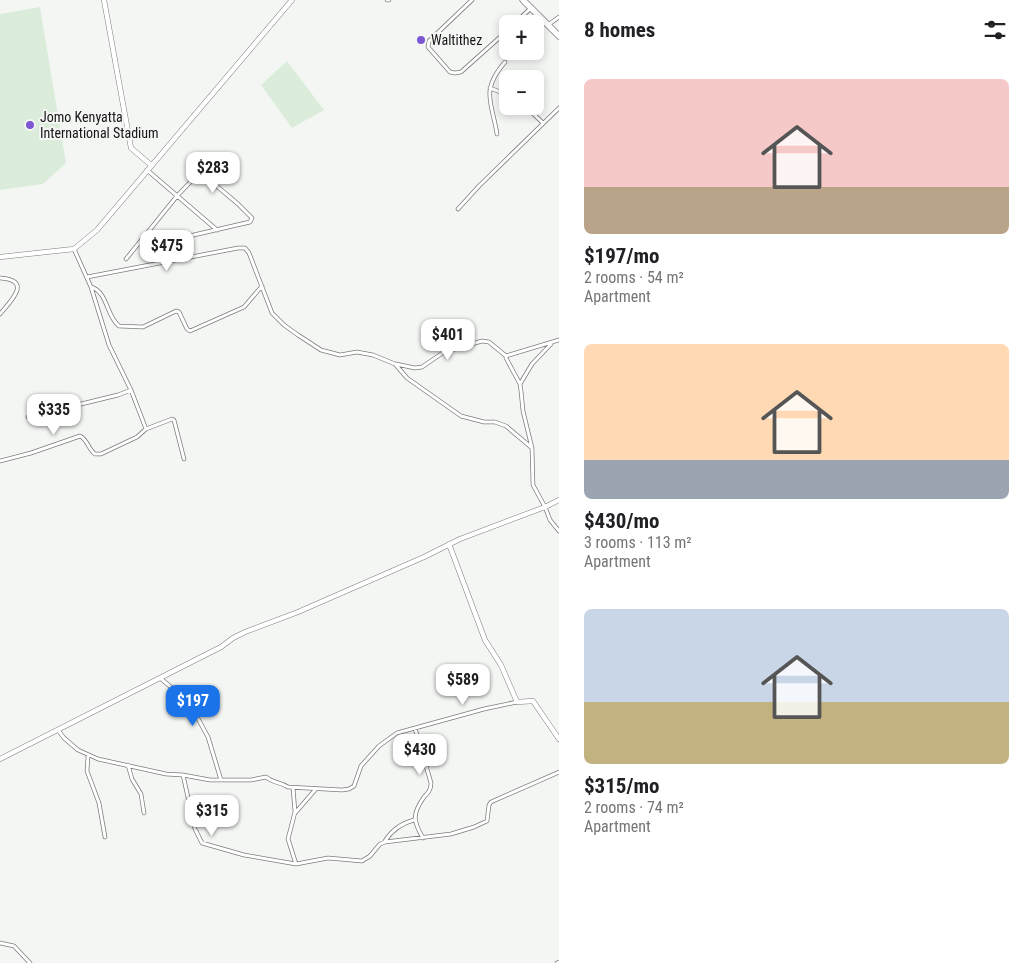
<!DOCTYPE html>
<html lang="en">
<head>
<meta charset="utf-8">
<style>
  body { margin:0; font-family:"Roboto Condensed",sans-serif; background:#f6f6f6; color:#202124; height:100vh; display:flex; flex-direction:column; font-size:19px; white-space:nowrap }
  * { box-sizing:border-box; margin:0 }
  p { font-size:16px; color:#757577 }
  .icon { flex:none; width:28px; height:28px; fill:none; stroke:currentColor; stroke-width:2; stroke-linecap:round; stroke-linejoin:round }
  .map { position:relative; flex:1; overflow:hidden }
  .sheet { display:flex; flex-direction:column; background:#fff; width:475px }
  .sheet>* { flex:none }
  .tools { position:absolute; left:499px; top:15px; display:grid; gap:10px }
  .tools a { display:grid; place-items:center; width:45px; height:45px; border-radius:8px; background:#fff; box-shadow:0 2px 8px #0003; font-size:25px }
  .price { position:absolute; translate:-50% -42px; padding:0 11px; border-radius:10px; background:#fff; color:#222; font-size:16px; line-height:32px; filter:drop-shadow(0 1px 2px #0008) }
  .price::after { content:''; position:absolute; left:50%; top:30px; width:15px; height:11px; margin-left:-8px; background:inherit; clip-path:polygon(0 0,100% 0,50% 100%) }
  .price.current { background:#1a73e8; color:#fff }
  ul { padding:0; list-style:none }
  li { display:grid; align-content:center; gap:10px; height:265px; padding:0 25px }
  li span { display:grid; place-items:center; height:155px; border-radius:8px; color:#555 }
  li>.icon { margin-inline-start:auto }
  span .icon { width:90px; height:90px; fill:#fffc; stroke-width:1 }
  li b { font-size:21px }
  h2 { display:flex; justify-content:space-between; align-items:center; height:60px; padding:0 25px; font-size:21px }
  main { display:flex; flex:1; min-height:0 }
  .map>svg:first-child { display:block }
</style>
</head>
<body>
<main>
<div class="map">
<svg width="559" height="963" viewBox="0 0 559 963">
  <rect width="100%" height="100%" fill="#f4f6f4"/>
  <path fill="#dbedda" d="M40 7 66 163 43 184 0 190V14Z
    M287 61 324 110 292 128 261 85Z"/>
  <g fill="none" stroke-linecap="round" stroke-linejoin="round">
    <defs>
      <path id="minor" d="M387 0H389
        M472 0 429 41 428 47 450 72 455 73 461 72 508 30
        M514 24 531 8
        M548 25 559 17
        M490 88 508 95
        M525 106 543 123
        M497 134C492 102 480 91 505 62
        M147 170 217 230
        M458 209 479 186 559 108
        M126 259 177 196 200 172 238 204 252 218 250 222 185 237 138 244
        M87 277 238 248H245L249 253 272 313 284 325 298 335 321 350 340 355 357 352 373 355 395 364 407 378 461 416 484 422H495L506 426 532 448
        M0 278C33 280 11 301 0 314
        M91 287C108 292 106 316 119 326L143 327 176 311 179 312 187 329 190 331 244 307 262 286
        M559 340 506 356V358L520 384 521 391 523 411 532 448 533 485 545 507 550 520 559 531
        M396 364 415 368 422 367 444 352 482 341 489 342 506 356
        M520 384 532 364 551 344
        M131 390 146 429
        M28 417 118 395 131 390 109 345 91 287 74 249
        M0 461 31 453 80 436C88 440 88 449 95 454H101L137 437 146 429 172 419 174 420 184 459
        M160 678 189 702 208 737 221 780
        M415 728 431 783C431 790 428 793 424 797 412 814 413 821 423 838
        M58 730 64 738 78 750 98 759 166 774 183 775 210 780H251L266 777C273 783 280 782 288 787L342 790 349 789 354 786 361 766 379 746 397 733 484 709 517 702
        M88 756 87 771 99 803 105 837
        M128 765 132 779 141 794 144 813
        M183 775 195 829 202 843 244 855 296 864 328 858 362 861 370 856 380 844 385 842 451 834 474 827 487 821 489 805 491 802 559 772
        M293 788 295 812 288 839 296 864
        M296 812 315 790
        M385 841C392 830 402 823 414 820
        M0 943 14 946 30 963
        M557 963 559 962"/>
      <path id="tertiary" d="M104 0 131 148 151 165
        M0 257 74 249 97 230 292 0
        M449 544 485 640 501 665 517 702 533 701 559 739
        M0 759 221 647 233 638 245 632 298 612 424 557 460 539 545 507 559 500"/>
      <path id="primary" d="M523 0 559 36"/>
    </defs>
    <use href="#minor" stroke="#7b7d7b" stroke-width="4.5"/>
    <use href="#tertiary" stroke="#7b7d7b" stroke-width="5.5"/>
    <use href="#primary" stroke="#7b7d7b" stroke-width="7"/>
    <use href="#minor" stroke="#fff" stroke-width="3"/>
    <use href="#tertiary" stroke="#fff" stroke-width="4.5"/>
    <use href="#primary" stroke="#fff" stroke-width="5.5"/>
  </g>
  <g fill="#7c57d1" stroke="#f4f6f4" stroke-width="2">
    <circle cx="421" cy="40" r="5"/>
    <circle cx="30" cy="125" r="5"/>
  </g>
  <g text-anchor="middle" stroke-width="4" stroke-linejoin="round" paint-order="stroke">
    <g font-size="14" fill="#161616" stroke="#f4f6f4" text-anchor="start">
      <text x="431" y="45">Waltithez</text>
      <text x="40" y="122">Jomo Kenyatta<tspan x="40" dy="16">International Stadium</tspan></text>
    </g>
  </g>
</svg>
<div class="tools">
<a>+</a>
<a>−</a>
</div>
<b class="price" style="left:213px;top:194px">$283</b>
<b class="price" style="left:167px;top:272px">$475</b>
<b class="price" style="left:448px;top:361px">$401</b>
<b class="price" style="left:54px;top:436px">$335</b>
<b class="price" style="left:463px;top:706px">$589</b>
<b class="price current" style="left:193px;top:727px">$197</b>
<b class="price" style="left:420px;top:776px">$430</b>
<b class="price" style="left:212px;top:837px">$315</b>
</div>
<section class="sheet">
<h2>8 homes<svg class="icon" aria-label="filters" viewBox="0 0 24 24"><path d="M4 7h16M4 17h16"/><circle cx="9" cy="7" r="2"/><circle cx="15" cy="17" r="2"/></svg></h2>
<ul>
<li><span style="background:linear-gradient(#f6c9c9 70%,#b9a48a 0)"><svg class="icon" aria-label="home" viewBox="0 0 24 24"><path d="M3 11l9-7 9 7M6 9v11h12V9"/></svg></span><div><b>$197/mo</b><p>2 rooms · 54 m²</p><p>Apartment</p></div></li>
<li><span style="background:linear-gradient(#ffd9b3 75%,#9aa5b1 0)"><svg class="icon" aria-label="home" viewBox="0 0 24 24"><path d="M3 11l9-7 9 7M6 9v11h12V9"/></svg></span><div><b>$430/mo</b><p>3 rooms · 113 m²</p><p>Apartment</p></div></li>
<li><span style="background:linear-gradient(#c9d6e8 60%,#c2b280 0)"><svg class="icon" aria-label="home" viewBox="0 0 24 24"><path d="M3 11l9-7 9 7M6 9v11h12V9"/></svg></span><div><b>$315/mo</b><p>2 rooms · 74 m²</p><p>Apartment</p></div></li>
</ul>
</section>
</main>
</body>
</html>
